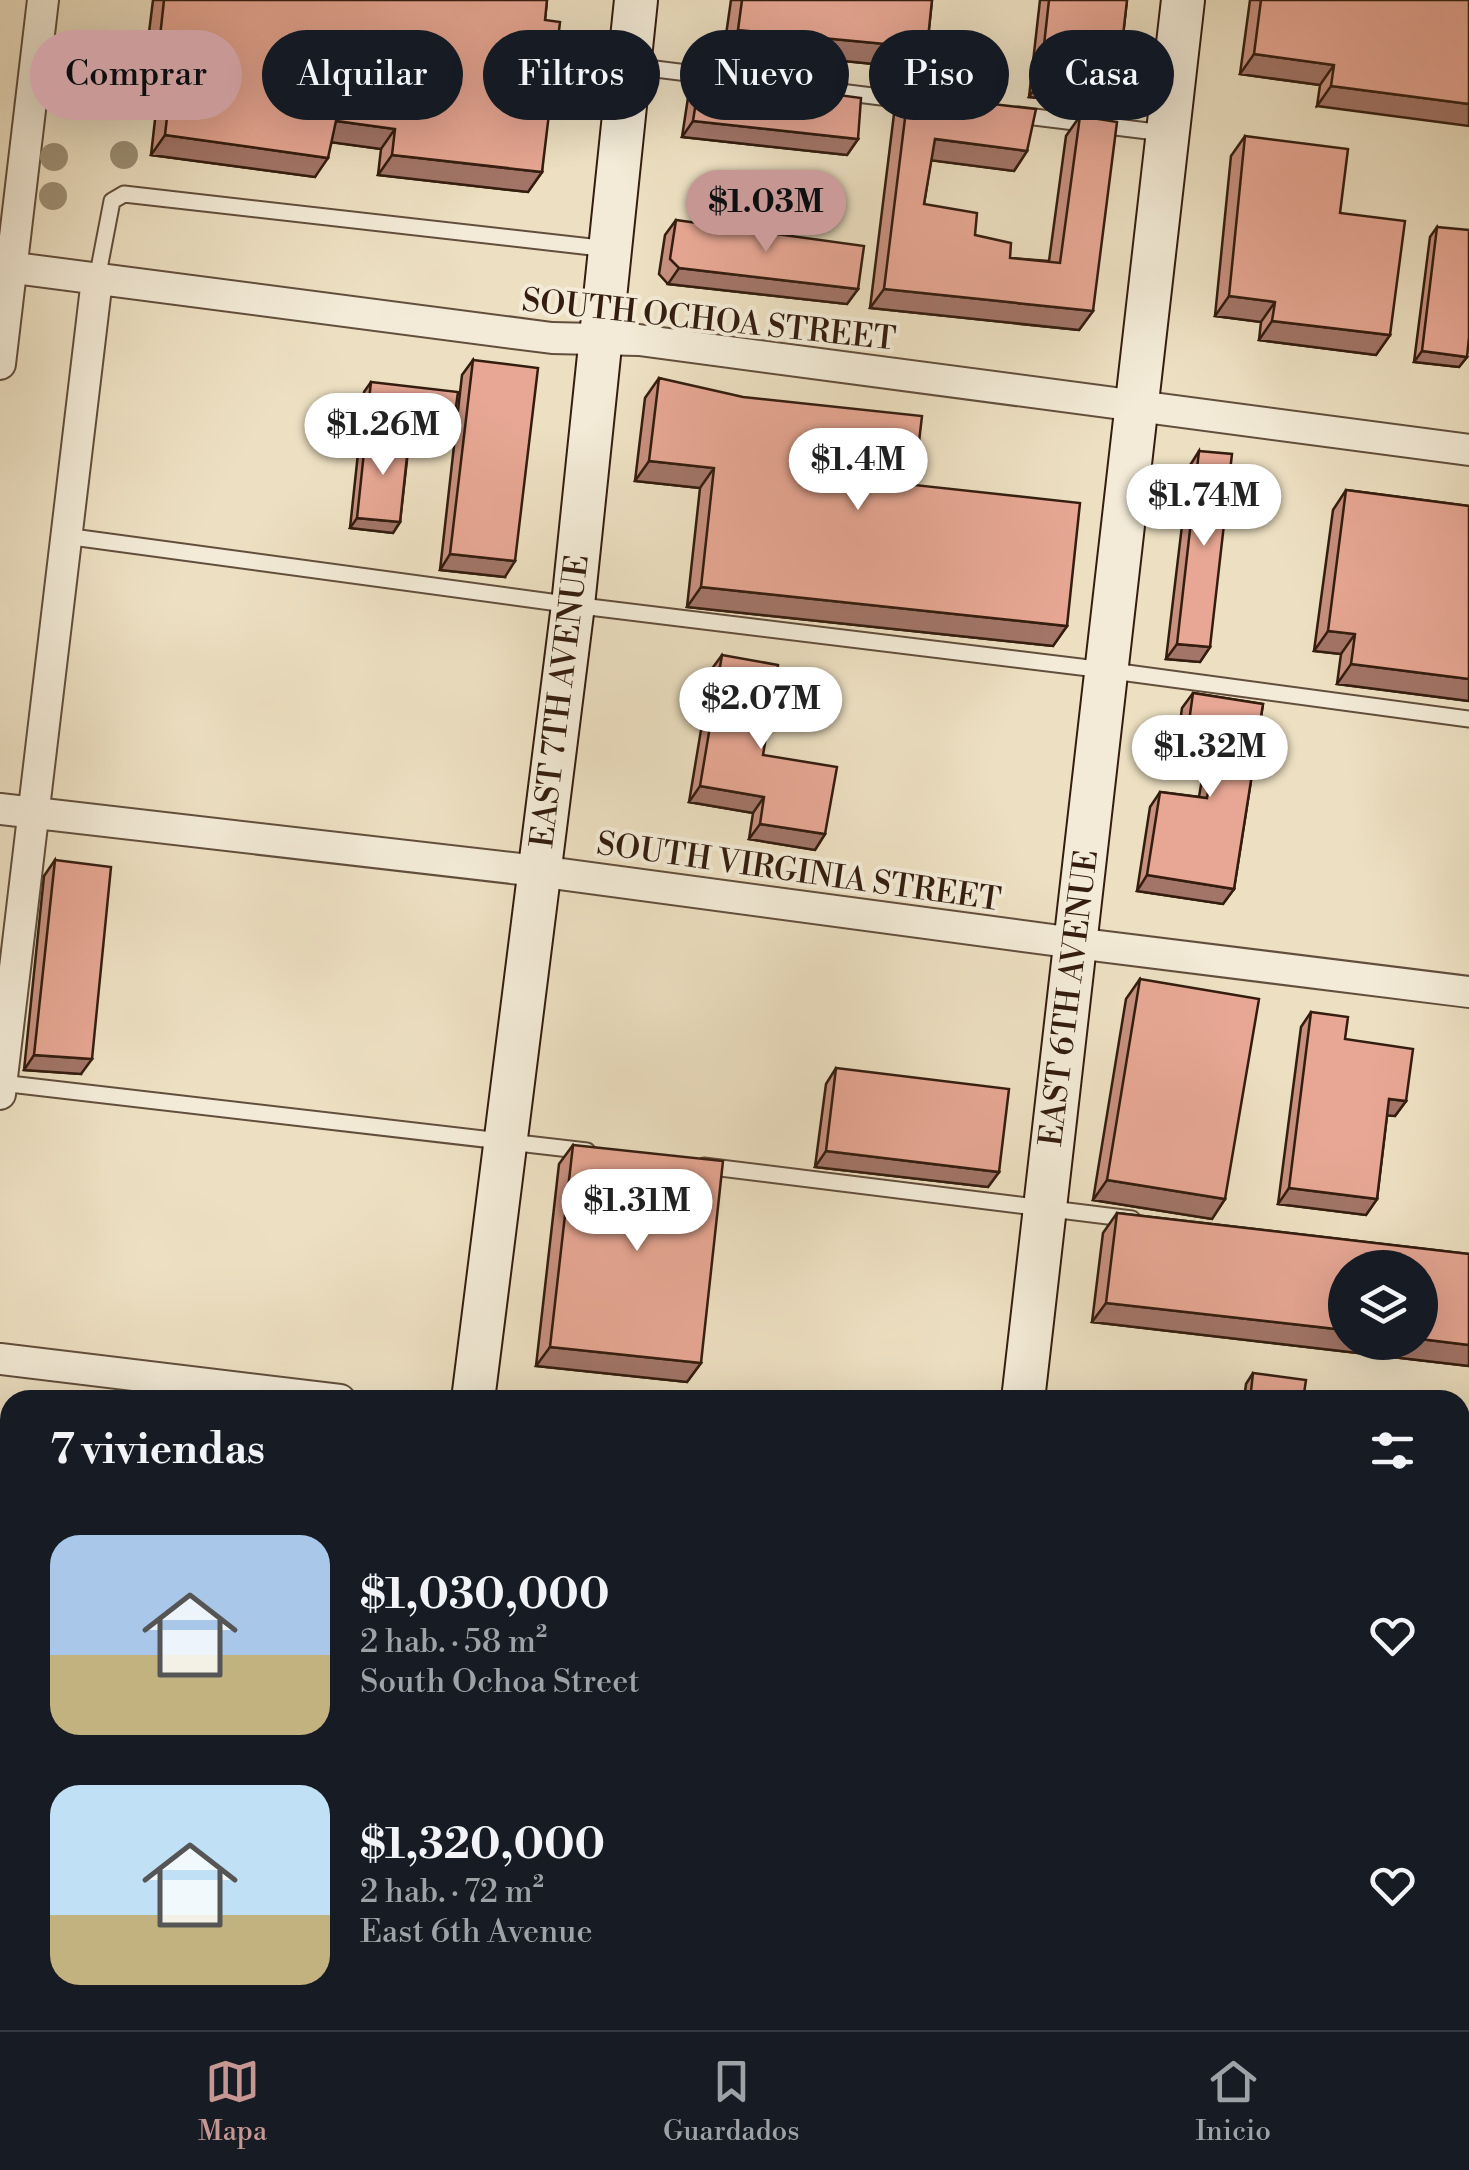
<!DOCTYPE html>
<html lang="es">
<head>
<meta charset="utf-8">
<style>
  body { margin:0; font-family:"Libre Bodoni",serif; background:#20242c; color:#f1f3f6; height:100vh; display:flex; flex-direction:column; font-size:38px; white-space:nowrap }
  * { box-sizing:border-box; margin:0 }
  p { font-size:32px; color:#9ea1a6 }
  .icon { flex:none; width:55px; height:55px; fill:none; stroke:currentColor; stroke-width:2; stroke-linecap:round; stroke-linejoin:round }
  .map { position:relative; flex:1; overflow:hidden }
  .panel { position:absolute; left:0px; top:1390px; width:1470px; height:640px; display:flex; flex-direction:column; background:#171b24; border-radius:30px 30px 0 0; box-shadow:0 10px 40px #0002 }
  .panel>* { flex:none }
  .banner { position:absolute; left:30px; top:30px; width:1410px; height:90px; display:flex; gap:20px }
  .tools { position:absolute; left:1328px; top:1250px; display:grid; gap:20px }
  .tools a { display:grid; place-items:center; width:110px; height:110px; border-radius:50%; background:#171b24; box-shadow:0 10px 40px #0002; font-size:50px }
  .price { position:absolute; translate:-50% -85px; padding:0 22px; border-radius:35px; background:#fff; color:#222; font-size:32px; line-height:65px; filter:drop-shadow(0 2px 5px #0008) }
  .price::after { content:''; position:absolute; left:50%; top:60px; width:30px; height:22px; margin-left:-15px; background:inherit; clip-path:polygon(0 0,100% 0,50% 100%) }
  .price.active { background:#c59692; color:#111 }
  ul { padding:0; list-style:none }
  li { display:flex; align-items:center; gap:30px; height:250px; padding:0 50px }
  li span { display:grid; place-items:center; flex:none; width:280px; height:200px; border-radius:30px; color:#555 }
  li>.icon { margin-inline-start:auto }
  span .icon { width:120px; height:120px; fill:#fffc; stroke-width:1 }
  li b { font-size:42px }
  h2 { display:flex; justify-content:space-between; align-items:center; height:120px; padding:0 50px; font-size:42px }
  .pill { padding:0 35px; border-radius:45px; background:#171b24; box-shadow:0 10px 40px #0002; font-size:35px; line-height:90px }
  .pill.active { background:#c59692; color:#111 }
  .dock { display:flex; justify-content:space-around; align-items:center; height:140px; border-top:2px solid #363941; background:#171b24; font-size:28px; color:#9ea1a6 }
  .dock a { display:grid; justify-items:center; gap:5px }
  .dock .active { color:#c59692 }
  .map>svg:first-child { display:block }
</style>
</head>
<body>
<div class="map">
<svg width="1469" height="2030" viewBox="0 0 1469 2030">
  <rect width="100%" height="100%" fill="#ede0c2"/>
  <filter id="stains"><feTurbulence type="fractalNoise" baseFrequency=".002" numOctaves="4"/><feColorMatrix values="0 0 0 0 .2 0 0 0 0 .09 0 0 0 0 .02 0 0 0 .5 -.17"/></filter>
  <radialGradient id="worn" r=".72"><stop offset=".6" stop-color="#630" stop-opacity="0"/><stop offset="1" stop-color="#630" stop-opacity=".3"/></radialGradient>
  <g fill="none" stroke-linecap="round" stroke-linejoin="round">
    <defs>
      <path id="lane" d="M631 66 921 102
        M1018 115 1164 133
        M97 279 112 201 124 194 609 249
        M65 536 573 605 1105 670 1469 719
        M1 1083 587 1151
        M704 1166 1132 1219
        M0 1633 10 1634
        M1053 2030 1054 2020"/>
      <path id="street" d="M0 266 552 338 639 340 1469 450
        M0 364 43 0
        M0 809 538 871 1075 943 1469 992
        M0 1094 97 279
        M0 1359 340 1400
        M1460 1536 1469 1537
        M0 1906 10 1907
        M937 2020 1022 2030"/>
      <path id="secondary" d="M473 1400 573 605 636 0
        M1023 1400 1183 0
        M400 2030 401 2020
        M949 2030 950 2020"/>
    </defs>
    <use href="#lane" stroke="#624e3c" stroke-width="19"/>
    <use href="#street" stroke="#624e3c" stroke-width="34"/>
    <use href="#secondary" stroke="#341d0f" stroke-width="46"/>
    <use href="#lane" stroke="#f3ebd7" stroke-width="15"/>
    <use href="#street" stroke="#f3ebd7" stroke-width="30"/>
    <use href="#secondary" stroke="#f3ebd7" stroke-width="42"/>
  </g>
  <g fill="#9d9076">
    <circle cx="102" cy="106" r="14"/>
    <circle cx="124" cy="155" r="14"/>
    <circle cx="54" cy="157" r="14"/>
    <circle cx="53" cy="196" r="14"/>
  </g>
  <path fill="#c7907f" stroke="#341d0f" stroke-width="2.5" d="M153 0H547L545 20 542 172 528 192 378 175 381 149 332 142 315 177 151 155 161 67 145 65Z
    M731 0H932L927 48 913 68 724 49Z
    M1040 0H1127L1117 89 1106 104 1029 97Z
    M1250 0H1469L1317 106 1320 85 1240 74Z
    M700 76 858 139 847 155 682 137 689 91Z
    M908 94 1027 151 1014 171 931 160 924 204 1010 258 1049 261 1066 136 1080 116 1093 311 1079 330 870 308 894 114Z
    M1245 136 1340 213 1390 335 1376 355 1259 340 1261 322 1215 316 1231 156Z
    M676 220 858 289 847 304 668 284 659 274 665 235Z
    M1437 227 1467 357 1459 367 1414 362 1430 237Z
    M473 360 505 577 440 570 462 375Z
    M659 378 914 485 1067 626 1053 646 687 607 700 488 635 481 645 398Z
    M371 382 452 436 445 446 409 442 400 522 393 533 350 528 359 444 364 436H358L364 392Z
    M1199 451 1210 647 1200 662 1166 659 1189 467Z
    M1346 490 1469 506V701L1337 684 1341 654 1314 651 1333 510Z
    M722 655 763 755 825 834 815 850 749 839 753 813 689 802 711 670Z
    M1193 693 1263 704 1234 889 1223 904 1137 891 1150 807 1160 792 1199 797 1207 749 1177 744 1182 708Z
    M55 860 81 1074 24 1070 44 876Z
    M1140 979 1225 1199 1212 1219 1093 1200 1126 999Z
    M1311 1012 1345 1039 1406 1101 1395 1116 1387 1115 1377 1199 1366 1215 1278 1204 1301 1027Z
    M836 1068 999 1172 988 1187 815 1167 826 1084Z
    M573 1145 701 1363 687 1382 536 1366 559 1164Z
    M1117 1213 1469 1254V1366L1092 1322 1103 1233Z
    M1253 1373 1303 1400H1244L1246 1384Z"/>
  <path fill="#a27568" stroke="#341d0f" stroke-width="2.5" d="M738 30 927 48 913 68 724 49Z
    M159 46 175 47 161 67 145 65Z
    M1254 54 1334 65 1320 85 1240 74Z
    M1040 81 1117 89 1106 104 1029 97Z
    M1331 86 1469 104V126L1317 106Z
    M336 121 395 129 381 149 322 141Z
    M693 121 858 139 847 155 682 137Z
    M165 135 328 158 315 177 151 155Z
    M935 139 1027 151 1014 171 921 159Z
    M392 155 542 172 528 192 378 175Z
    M679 268 858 289 847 304 668 284Z
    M884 289 1093 311 1079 330 870 308Z
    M1229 296 1275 302 1261 322 1215 316Z
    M1272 321 1390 335 1376 355 1259 340Z
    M1422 351 1467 357 1459 367 1414 362Z
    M366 425 452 436 445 446 366 437V433L364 436H358Z
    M649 461 714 468 700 488 635 481Z
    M357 518 400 522 393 533 350 528Z
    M450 554 515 561 505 577 440 570Z
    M701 587 1067 626 1053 646 687 607Z
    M1328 631 1355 634 1341 654 1314 651Z
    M1177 644 1210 647 1200 662 1166 659Z
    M1351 664 1469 679V701L1337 684Z
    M1188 729 1217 734 1207 749 1177 744Z
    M700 786 764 797 753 813 689 802Z
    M760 824 825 834 815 850 749 839Z
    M1147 875 1234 889 1223 904 1137 891Z
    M34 1055 92 1059 81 1074 24 1070Z
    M1389 1099 1406 1101 1395 1116 1379 1115Z
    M826 1151 999 1172 988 1187 815 1167Z
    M1107 1180 1225 1199 1212 1219 1093 1200Z
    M1289 1188 1377 1199 1366 1215 1278 1204Z
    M1106 1303 1345 1330V1342H1420V1339L1469 1345V1366L1092 1322Z
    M550 1347 701 1363 687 1382 536 1366Z
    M1460 1747 1469 1748V1751L1463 1759 1460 1758Z"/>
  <path fill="#e7a794" stroke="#341d0f" stroke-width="2.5" d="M164 0H547L545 20 560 22 542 172 392 155 395 129 336 121 328 158 165 135 175 47 159 46Z
    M742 0H932L927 48 738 30Z
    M1049 0H1127L1117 89 1040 81Z
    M1261 0H1469V104L1331 86 1334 65 1254 54Z
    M700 76 861 98 858 139 693 121Z
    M908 94 1036 109 1027 151 935 139 924 204 977 213 975 235 1011 243 1010 258 1060 263 1080 116 1117 122 1093 311 884 289Z
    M1245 136 1348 149 1340 213 1405 221 1390 335 1272 321 1275 302 1229 296Z
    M676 220 864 246 858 289 679 268 670 259Z
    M1437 227 1469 230V337L1467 357 1422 351Z
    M473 360 538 368 515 561 450 554Z
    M659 378 743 397 922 416 914 485 1080 503 1067 626 701 587 714 468 649 461Z
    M371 382 458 392 452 436 366 425Z
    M366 433 409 438 400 522 357 518Z
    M1199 451 1232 454 1210 647 1177 644Z
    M1346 490 1469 506V679L1351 664 1355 634 1328 631Z
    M722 655 778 665 763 755 837 767 825 834 760 824 764 797 700 786Z
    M1193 693 1263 704 1234 889 1147 875 1160 792 1207 798 1217 734 1188 729Z
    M55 860 111 867 92 1059 34 1055Z
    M1140 979 1259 999 1225 1199 1107 1180Z
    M1311 1012 1348 1017 1345 1039 1413 1049 1406 1101 1389 1099 1377 1199 1289 1188Z
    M836 1068 1009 1089 999 1172 826 1151Z
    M573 1145 723 1161 701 1363 550 1347Z
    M1117 1213 1469 1254V1345L1420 1339V1268H1345V1330L1106 1303Z
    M1253 1373 1306 1380 1303 1400H1250Z
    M1460 1620 1469 1621V1748L1460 1747Z
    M1460 1810 1469 1811V1849L1460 1929Z"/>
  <g text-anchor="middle" stroke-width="8" stroke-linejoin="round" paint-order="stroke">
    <g font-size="32" fill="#341d0f" stroke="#f3ebd7">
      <text transform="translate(709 319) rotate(6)" y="11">SOUTH OCHOA STREET</text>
      <text transform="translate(559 701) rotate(-83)" y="11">EAST 7TH AVENUE</text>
      <text transform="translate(799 871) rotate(8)" y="11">SOUTH VIRGINIA STREET</text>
      <text transform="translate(1068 998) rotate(-83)" y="11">EAST 6TH AVENUE</text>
    </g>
  </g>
  <rect width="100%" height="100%" filter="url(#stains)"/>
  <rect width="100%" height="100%" fill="url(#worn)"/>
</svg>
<div class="tools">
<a><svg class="icon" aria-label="layers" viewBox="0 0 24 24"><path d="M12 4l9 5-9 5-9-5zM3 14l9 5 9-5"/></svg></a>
</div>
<b class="price active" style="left:766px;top:255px">$1.03M</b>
<b class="price" style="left:383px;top:478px">$1.26M</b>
<b class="price" style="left:858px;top:513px">$1.4M</b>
<b class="price" style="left:1204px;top:549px">$1.74M</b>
<b class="price" style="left:761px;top:752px">$2.07M</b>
<b class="price" style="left:1210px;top:800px">$1.32M</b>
<b class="price" style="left:637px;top:1254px">$1.31M</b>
<div class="banner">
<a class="pill active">Comprar</a>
<a class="pill">Alquilar</a>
<a class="pill">Filtros</a>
<a class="pill">Nuevo</a>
<a class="pill">Piso</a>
<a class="pill">Casa</a>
</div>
<section class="panel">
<h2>7 viviendas<svg class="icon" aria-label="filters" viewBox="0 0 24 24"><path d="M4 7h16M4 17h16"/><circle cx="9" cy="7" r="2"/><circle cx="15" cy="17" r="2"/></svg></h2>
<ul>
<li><span style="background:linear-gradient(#a9c7e8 60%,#c2b280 0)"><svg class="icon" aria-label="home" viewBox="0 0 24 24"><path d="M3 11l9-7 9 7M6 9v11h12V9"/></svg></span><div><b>$1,030,000</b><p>2 hab. · 58 m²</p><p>South Ochoa Street</p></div><svg class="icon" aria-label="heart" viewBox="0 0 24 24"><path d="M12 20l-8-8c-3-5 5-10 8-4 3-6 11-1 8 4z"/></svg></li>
<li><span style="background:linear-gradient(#bfe0f5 65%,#c2b280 0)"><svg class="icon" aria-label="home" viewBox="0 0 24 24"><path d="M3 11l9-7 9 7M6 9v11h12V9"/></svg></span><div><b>$1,320,000</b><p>2 hab. · 72 m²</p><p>East 6th Avenue</p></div><svg class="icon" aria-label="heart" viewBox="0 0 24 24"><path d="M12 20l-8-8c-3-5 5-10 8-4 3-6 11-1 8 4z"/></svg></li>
</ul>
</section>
</div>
<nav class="dock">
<a class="active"><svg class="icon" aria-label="map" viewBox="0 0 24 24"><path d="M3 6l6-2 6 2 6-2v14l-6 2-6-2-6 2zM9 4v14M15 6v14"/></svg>Mapa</a>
<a><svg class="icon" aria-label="saved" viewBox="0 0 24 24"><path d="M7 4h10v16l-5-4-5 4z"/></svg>Guardados</a>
<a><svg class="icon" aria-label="home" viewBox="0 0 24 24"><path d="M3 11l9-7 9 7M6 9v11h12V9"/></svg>Inicio</a>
</nav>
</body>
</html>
